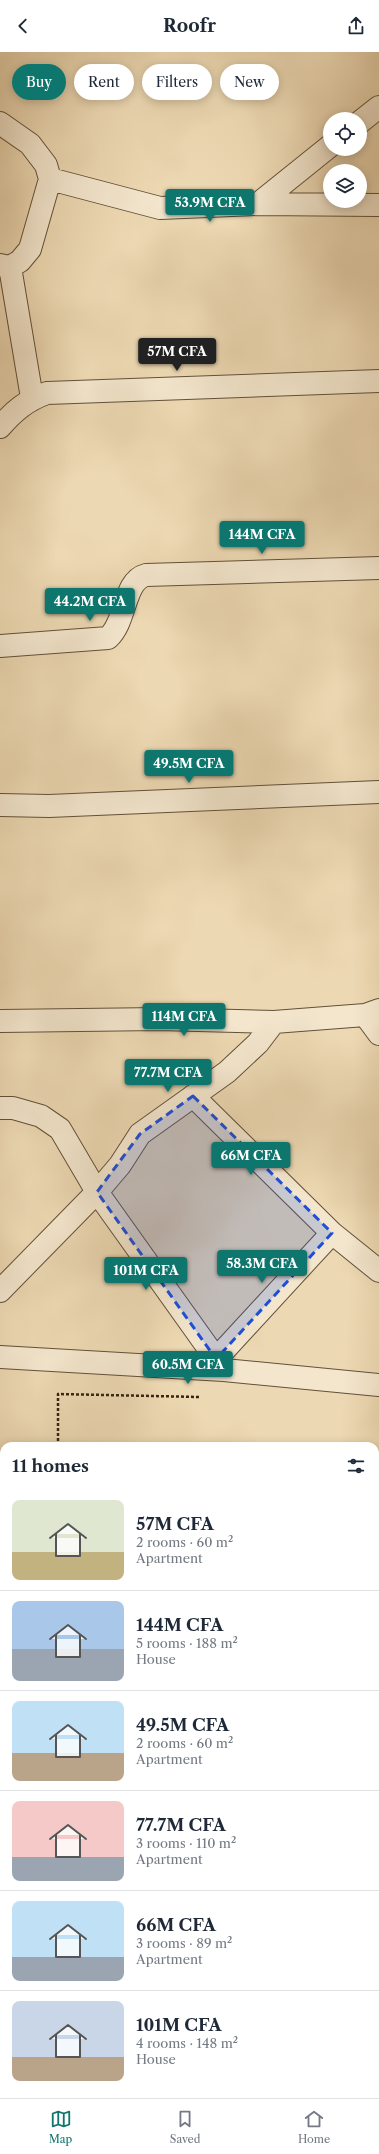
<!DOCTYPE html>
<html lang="en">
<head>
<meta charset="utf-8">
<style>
  body { margin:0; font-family:"Libre Caslon Text",serif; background:#f2f2f3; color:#1f2937; height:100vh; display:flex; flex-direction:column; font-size:15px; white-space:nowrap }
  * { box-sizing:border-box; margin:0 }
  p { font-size:13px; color:#747a83 }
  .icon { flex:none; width:22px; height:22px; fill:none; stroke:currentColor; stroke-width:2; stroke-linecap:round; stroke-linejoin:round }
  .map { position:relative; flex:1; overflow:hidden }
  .panel { position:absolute; left:0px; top:1390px; width:379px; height:656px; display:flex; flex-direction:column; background:#fff; border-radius:12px 12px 0 0; box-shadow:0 2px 10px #0003 }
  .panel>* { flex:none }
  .banner { position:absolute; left:12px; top:12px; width:355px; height:36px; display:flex; gap:8px }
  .fabs { position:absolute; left:323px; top:60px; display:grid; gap:8px }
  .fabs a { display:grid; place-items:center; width:44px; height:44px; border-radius:50%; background:#fff; box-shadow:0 2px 10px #0003; font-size:20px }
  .price { position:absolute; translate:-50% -34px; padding:0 9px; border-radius:4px; background:#0f766e; color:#fff; font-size:13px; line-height:26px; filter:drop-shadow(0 1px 2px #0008) }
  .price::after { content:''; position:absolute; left:50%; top:24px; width:12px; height:9px; margin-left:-6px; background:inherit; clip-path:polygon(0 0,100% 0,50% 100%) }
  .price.on { background:#222; color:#fff }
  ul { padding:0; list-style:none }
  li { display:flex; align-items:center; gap:12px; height:100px; padding:0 12px }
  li+li { border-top:1px solid #e0e1e3 }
  li span { display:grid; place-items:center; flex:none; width:112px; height:80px; border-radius:8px; color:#555 }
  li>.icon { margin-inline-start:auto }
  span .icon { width:48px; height:48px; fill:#fffc; stroke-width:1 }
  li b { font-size:17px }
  h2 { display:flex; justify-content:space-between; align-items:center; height:48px; padding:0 12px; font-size:17px }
  .tag { padding:0 14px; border-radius:18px; background:#fff; box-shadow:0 2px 10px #0003; font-size:14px; line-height:36px }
  .tag.on { background:#0f766e; color:#fff }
  header { display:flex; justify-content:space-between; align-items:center; height:52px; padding:0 12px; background:#fff; font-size:18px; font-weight:700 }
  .menu { display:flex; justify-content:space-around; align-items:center; height:56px; border-top:1px solid #e0e1e3; background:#fff; font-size:11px; color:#747a83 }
  .menu a { display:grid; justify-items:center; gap:2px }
  .menu .on { color:#0f766e }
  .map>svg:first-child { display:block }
</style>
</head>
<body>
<header><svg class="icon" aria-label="back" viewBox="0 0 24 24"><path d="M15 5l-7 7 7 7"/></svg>Roofr<svg class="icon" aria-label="share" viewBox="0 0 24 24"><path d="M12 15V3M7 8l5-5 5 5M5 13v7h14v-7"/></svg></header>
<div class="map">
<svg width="379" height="2046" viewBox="0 0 379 2046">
  <rect width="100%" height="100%" fill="#ecd8b2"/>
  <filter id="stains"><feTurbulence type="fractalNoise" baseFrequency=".005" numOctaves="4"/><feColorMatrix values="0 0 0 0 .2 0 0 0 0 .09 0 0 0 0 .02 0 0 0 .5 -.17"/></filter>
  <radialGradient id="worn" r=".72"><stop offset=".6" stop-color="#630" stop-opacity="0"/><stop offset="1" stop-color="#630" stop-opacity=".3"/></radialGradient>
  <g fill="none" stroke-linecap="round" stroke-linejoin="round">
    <defs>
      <path id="minor" d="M360 70 379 55
        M0 71 30 92 46 113 50 127 30 197 20 209 10 215 0 213
        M50 127 160 156 258 152 379 153
        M258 152 330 94
        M10 215 32 346
        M0 375C14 359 27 348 47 341L379 329
        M0 594 108 586C127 569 123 529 146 523L379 516
        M0 753 49 754 379 740
        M365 963 379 982
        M0 969 159 967 274 970 365 963 379 958
        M193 1044 332 1181 379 1219
        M0 1056H13L41 1064 60 1077 97 1140 224 1318
        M0 1239 97 1140 120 1113 140 1082 227 1020 258 991 274 970
        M0 1305 224 1318 379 1333
        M216 1307 332 1181
        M375 1597H379
        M0 1661 4 1655
        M0 1729 4 1733
        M375 1736 379 1732
        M375 1841 379 1844
        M375 1877 379 1871
        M0 1968 4 1971
        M173 2042 177 2046
        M83 2046 86 2042
        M339 2046V2042"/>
      <path id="highway" d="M0 1436H4
        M375 1442H379
        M0 1474H4
        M375 1479H379"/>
    </defs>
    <use href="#minor" stroke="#635039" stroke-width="24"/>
    <use href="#highway" stroke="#352311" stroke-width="24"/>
    <path stroke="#352311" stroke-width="2.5" stroke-dasharray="3 2" stroke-linecap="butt" d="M58 1394V1342L199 1345"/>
    <use href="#minor" stroke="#f3e6cd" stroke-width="22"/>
    <use href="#highway" stroke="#ecd8b2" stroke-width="22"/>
  </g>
  <path fill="#1d4ed8" fill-opacity="0.2" stroke="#1d4ed8" stroke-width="3" stroke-dasharray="8 5" stroke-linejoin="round" d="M193 1044 332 1181 216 1307 97 1140 140 1082Z"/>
  <rect width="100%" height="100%" filter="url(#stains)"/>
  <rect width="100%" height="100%" fill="url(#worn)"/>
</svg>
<div class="fabs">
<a><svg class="icon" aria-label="locate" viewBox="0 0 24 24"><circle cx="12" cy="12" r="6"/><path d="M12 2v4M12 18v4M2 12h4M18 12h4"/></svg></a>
<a><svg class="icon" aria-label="layers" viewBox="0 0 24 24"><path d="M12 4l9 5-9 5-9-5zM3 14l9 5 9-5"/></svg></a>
</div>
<b class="price" style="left:210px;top:171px">53.9M CFA</b>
<b class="price on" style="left:177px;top:320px">57M CFA</b>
<b class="price" style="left:262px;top:503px">144M CFA</b>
<b class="price" style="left:90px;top:570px">44.2M CFA</b>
<b class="price" style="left:189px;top:732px">49.5M CFA</b>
<b class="price" style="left:184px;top:985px">114M CFA</b>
<b class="price" style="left:168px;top:1041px">77.7M CFA</b>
<b class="price" style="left:251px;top:1124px">66M CFA</b>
<b class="price" style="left:262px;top:1232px">58.3M CFA</b>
<b class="price" style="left:146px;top:1239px">101M CFA</b>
<b class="price" style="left:188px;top:1333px">60.5M CFA</b>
<div class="banner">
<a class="tag on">Buy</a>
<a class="tag">Rent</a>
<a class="tag">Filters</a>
<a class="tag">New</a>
</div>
<section class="panel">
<h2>11 homes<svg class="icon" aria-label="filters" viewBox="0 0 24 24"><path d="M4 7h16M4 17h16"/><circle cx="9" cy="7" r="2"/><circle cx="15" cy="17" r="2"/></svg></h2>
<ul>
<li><span style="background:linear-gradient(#dfe7d0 65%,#c2b280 0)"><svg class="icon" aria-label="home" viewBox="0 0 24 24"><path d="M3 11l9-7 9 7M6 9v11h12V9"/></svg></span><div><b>57M CFA</b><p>2 rooms · 60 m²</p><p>Apartment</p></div></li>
<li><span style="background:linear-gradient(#a9c7e8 60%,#9aa5b1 0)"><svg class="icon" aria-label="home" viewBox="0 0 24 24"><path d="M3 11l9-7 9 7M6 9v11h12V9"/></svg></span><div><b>144M CFA</b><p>5 rooms · 188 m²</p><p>House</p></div></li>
<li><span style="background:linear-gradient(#bfe0f5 65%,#b9a48a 0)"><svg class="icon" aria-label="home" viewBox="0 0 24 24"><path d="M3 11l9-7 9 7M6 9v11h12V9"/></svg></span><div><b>49.5M CFA</b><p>2 rooms · 60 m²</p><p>Apartment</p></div></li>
<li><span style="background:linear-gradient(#f6c9c9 70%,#9aa5b1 0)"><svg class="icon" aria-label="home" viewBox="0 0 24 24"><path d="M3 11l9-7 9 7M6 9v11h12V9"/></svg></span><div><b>77.7M CFA</b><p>3 rooms · 110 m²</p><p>Apartment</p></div></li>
<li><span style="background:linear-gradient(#bfe0f5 70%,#9aa5b1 0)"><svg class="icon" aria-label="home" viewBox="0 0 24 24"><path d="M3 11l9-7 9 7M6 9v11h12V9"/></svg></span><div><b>66M CFA</b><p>3 rooms · 89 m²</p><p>Apartment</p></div></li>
<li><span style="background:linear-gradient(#c9d6e8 70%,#b9a48a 0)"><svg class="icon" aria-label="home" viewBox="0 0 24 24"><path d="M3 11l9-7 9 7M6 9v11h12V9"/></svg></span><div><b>101M CFA</b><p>4 rooms · 148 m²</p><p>House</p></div></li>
</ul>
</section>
</div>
<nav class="menu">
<a class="on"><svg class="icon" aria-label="map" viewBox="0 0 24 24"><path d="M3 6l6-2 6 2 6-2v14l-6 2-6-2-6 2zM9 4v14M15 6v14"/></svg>Map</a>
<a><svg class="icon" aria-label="saved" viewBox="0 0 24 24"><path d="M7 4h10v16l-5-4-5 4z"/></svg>Saved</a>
<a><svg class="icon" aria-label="home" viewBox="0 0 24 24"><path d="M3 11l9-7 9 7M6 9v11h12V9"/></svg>Home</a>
</nav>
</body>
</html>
